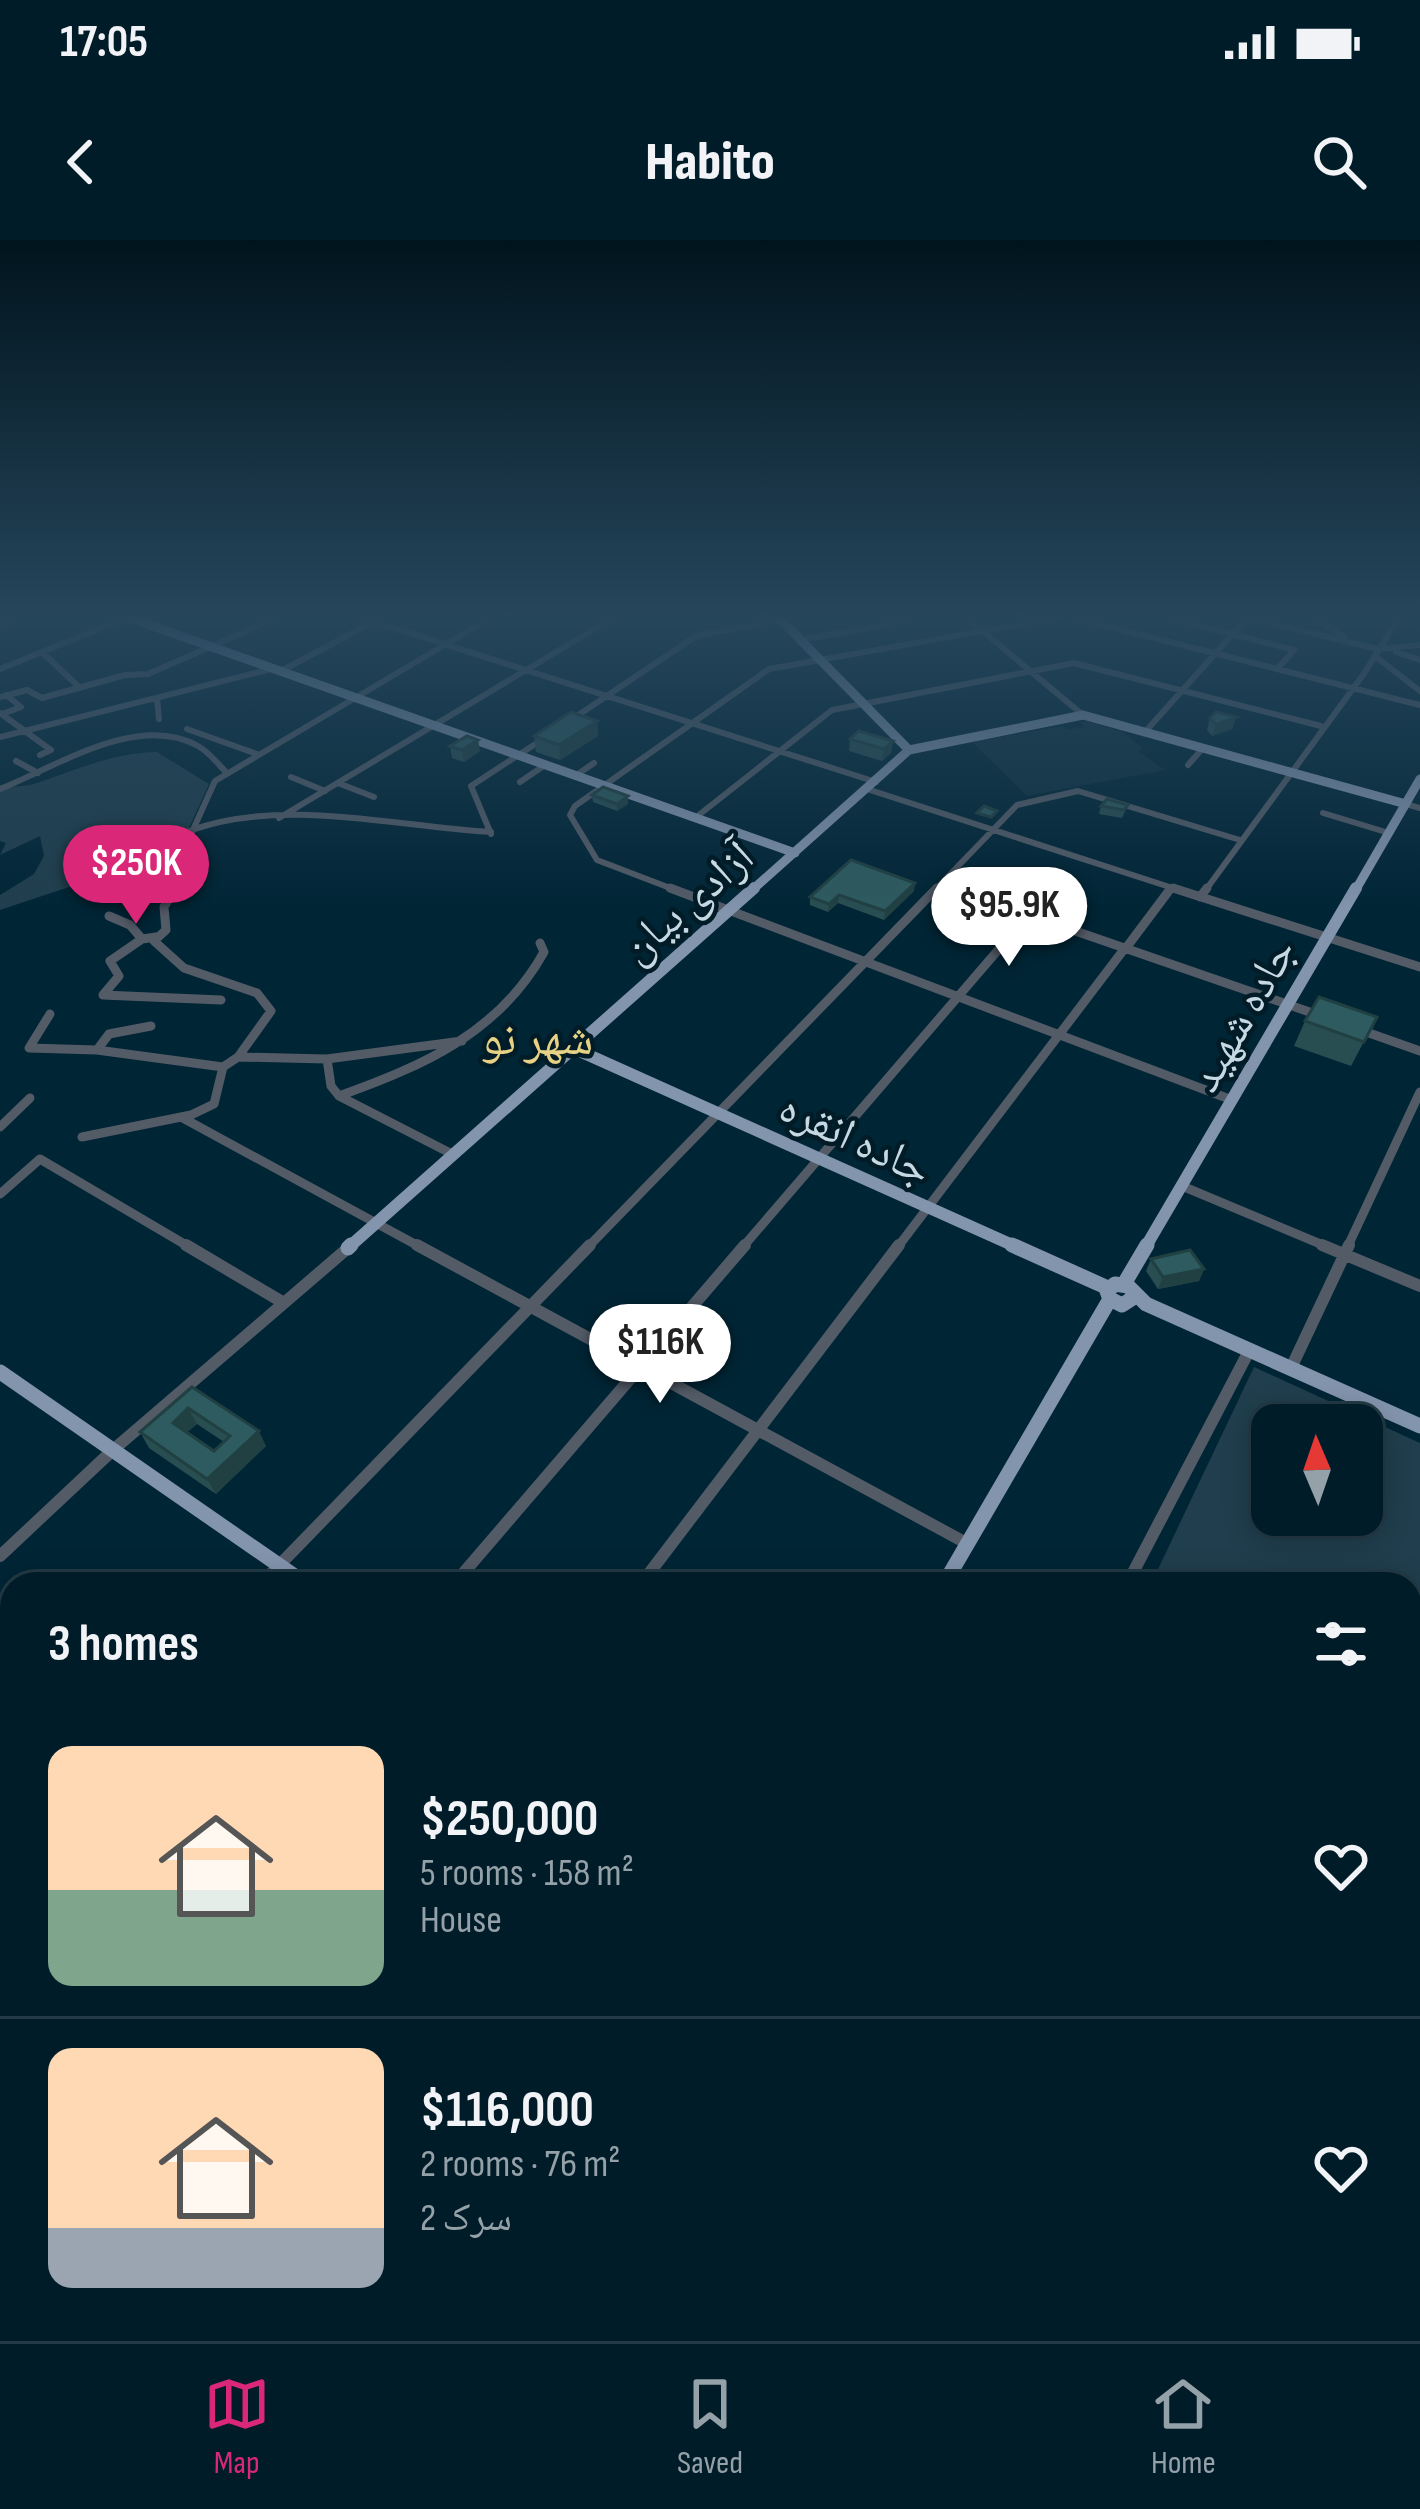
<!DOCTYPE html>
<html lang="en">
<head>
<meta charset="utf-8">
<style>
  body { margin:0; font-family:"Sofia Sans Condensed","Noto Naskh Arabic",sans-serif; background:#0e2934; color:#f1f3f6; height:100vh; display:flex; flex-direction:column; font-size:45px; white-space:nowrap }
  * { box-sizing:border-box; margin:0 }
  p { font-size:39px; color:#95a1a8 }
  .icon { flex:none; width:66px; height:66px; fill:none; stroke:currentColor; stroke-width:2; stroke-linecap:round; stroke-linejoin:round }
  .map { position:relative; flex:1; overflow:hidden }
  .side { position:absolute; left:0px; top:1332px; width:1422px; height:771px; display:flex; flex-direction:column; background:#001c28; border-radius:36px 36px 0 0; box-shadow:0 6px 30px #0003,0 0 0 3px #223a45 }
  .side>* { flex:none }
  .needle { width:78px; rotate:358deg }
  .controls { position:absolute; left:1251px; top:1164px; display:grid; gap:24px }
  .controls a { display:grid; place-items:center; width:132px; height:132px; border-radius:24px; background:#001c28; box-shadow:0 6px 30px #0003,0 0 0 3px #223a45; font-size:60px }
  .price { position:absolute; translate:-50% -102px; padding:0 27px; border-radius:42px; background:#fff; color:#222; font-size:39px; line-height:78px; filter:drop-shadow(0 3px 6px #0008) }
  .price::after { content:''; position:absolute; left:50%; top:72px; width:36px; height:27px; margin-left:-18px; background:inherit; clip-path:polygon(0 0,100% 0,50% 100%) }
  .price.on { background:#db2777; color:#fff }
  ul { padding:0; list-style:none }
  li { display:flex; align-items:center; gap:36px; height:300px; padding:0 48px }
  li+li { border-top:3px solid #223a45 }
  li span { display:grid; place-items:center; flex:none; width:336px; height:240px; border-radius:24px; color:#555 }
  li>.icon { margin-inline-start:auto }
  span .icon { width:144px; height:144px; fill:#fffc; stroke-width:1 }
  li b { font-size:51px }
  h2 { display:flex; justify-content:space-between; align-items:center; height:144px; padding:0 48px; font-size:51px }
  .status { display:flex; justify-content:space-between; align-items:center; height:84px; padding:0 60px; background:#001c28; direction:ltr }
  .status svg { height:33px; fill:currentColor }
  header { display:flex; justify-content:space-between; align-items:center; height:156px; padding:0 48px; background:#001c28; font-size:54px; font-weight:800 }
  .tabs { display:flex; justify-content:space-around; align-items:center; height:168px; border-top:3px solid #223a45; background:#001c28; font-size:33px; color:#95a1a8 }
  .tabs a { display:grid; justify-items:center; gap:6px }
  .tabs .on { color:#db2777 }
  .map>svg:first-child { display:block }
</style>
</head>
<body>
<div class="status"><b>17:05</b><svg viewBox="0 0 49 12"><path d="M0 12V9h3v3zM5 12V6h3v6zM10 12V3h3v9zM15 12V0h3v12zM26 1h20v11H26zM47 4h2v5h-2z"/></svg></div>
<header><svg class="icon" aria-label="back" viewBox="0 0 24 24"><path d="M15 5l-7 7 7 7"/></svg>Habito<svg class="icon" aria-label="search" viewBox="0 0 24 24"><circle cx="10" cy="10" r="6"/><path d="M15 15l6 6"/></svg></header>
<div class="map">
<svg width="1420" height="2101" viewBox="0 0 1420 2101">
  <rect width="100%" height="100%" fill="#002535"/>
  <path fill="#0e303f" d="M1087 481 1123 492 1143 509 1138 511 1165 530 1027 556 972 502 1063 486 1068 490 1084 487 1080 482Z"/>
  <path fill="#203e4d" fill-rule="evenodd" d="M157 512 209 544 188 590 96 638 0 670V655L34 634 44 616 40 596 0 615 6 603 0 601V550C14 544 24 548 37 543 76 530 115 512 157 512Z
    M1254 1127 1420 1203V1940L1410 1975V1344H1151ZM1272 1185H1362V1275H1272Z"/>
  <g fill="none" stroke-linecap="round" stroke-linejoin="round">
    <path stroke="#535b67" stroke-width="6" d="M363 378 876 542
      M967 378 1083 475
      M1075 378 1420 465
      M1171 378 1294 410 1277 429
      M1251 378 1377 409 1420 405
      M1316 378 1344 397
      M0 384 14 378
      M801 400 912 380
      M1396 412 1420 420
      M43 413 80 448
      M1375 416 1420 451
      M0 429 126 378
      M279 432 377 380
      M0 457 27 450 42 458 125 435 148 434 276 378
      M157 458 159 479
      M0 473 51 510 40 515
      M2 474 21 467 6 455
      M568 482 696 396 789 378
      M187 489 257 514
      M1145 492 1247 378
      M0 497 271 429
      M16 521 38 533
      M1188 525 1203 508
      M575 536 594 523
      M291 537 325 551
      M520 542 545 525
      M338 543 374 557
      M0 549C56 527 137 472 198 506 209 512 217 523 226 532
      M867 549 1182 651
      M1406 564 1420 568
      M1323 573 1389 593
      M279 578 613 378
      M695 578 832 470 1074 423 1321 486
      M491 594 471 546 543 499
      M100 637C133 625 159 602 192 590 284 557 397 587 491 592
      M941 644 960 651
      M173 651 174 632 215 541 490 378
      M678 651 597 620 570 575 575 566 769 429 1056 378
      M934 651 1017 565 1078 551 1240 600
      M1205 651 1363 435 1399 378"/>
    <path stroke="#535b67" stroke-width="9" d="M670 648 1232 860
      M951 648 1321 776
      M1173 648 1420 727
      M1200 657 1207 648
      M109 676 130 685 142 699
      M1126 708 1168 652
      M103 755 221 760
      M103 755 119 736 110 721 142 699 156 697
      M50 774 29 808 97 810 223 827
      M1355 788 1420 811
      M97 810 109 794 151 786
      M238 817 327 819 462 801
      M327 819 331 846 339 856
      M181 877 422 1008
      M0 887 30 858
      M82 897 191 875 214 864 223 827 238 817 271 771 257 753 184 728 154 701 166 690 164 667 175 648
      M454 915 339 856C423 826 499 793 544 712L540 703
      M1182 946 1330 1008
      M0 954 40 919 191 1008
      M587 1008 937 648
      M742 1008 1029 674
      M897 1008 1125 708
      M1347 1008 1420 852"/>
    <path stroke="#535b67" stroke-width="12" d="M186 1005 284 1063
      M417 1005 968 1304
      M1322 1005 1420 1046
      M1291 1128 1349 1005
      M0 1316 113 1210 348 1008
      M261 1344 590 1005
      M454 1344 745 1005
      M641 1344 899 1005
      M1127 1344 1249 1111"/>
    <path stroke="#535b67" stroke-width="15" d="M0 1610 12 1598
      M0 1687 12 1700
      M362 2091 372 2101
      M924 2091 937 2101
      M1039 2101 1044 2091"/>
    <path stroke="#8394ad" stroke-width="9" d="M130 378 795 613
      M779 378 909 510
      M909 510 1083 475 1406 564
      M751 651 909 510
      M1355 651 1420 539"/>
    <path stroke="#8394ad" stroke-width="12" d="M575 809 1019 1008
      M348 1008 754 648
      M1145 1008 1356 648"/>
    <path stroke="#8394ad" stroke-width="15" d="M1012 1005 1108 1048
      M348 1008 351 1005
      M1124 1044 1147 1005
      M1136 1056 1122 1065 1110 1059 1107 1051 1115 1044 1128 1046 1146 1064 1420 1186
      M0 1132 306 1344
      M944 1344 1110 1059"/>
    <path stroke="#8394ad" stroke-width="20" d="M1383 2091 1397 2101
      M486 2101 492 2091"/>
  </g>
  <path fill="#284e52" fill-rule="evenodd" d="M1236 477 1232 489 1212 496 1207 490 1210 478Z
    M597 481 598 496 560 520 536 512 534 496Z
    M850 499 893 501 891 513 882 521 849 511Z
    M450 506 480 511 464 522 452 518Z
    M592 555 628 556V564L617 571 593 562Z
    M1128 565 1122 578 1099 574 1101 566Z
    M914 651 884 680 838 663 828 672 810 665V657Z
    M1377 777 1351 826 1294 806 1305 781Z
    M1151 1019 1204 1029 1199 1041 1158 1049 1146 1031Z
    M192 1147 266 1206 216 1254 149 1208 140 1192ZM197 1184 224 1202 214 1211 187 1192Z"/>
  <path fill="#204042" d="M1236 477 1232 489 1212 496 1216 485Z
    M597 481 598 496 560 520 559 505Z
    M478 500 480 511 464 522 462 510Z
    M893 501 891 513 882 521 884 509Z
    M628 556V564L617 571V564Z
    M915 643 914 651 884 680 885 671Z
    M839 655 838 663 828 672 829 664Z
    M1204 1029 1199 1041 1158 1049 1163 1037Z
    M188 1168 197 1184 181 1198 173 1183Z
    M259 1191 266 1206 216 1254 207 1239Z"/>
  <path fill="#2e5b5f" stroke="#204042" stroke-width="3" fill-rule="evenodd" d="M571 472 597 481 559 505 534 496Z
    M1216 472 1236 477 1216 485 1210 478Z
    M859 491 893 501 884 509 850 499Z
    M467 496 478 500 462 510 450 506Z
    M603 547 628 556 617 564 592 555Z
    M1107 559 1128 565 1124 570 1101 566Z
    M984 566 997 571 991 577 977 573Z
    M851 620 915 643 885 671 839 655 829 664 810 657Z
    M1319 757 1377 777 1364 802 1305 781Z
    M1190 1010 1204 1029 1163 1037 1151 1019Z
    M192 1147 259 1191 207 1239 140 1192ZM188 1168 230 1196 214 1211 173 1183Z"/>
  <linearGradient id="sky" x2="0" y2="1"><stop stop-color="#00141d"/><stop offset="0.56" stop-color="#26465c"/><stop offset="1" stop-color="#26465c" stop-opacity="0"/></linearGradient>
  <rect width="1420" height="672" fill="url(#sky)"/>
  <g text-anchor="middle" stroke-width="9" stroke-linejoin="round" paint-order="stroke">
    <g font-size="45" fill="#c6d9e3" stroke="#011b27">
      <text transform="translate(686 661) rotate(-41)" y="16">آزادی بیان</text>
      <text transform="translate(1241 774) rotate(-60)" y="16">جاده شهید</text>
      <text transform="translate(856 897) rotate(25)" y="16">جاده انقره</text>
    </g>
    <g font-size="48" fill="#e6d184" stroke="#011b27">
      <text x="537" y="814">شهر نو</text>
    </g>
  </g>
</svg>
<div class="controls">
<a><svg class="needle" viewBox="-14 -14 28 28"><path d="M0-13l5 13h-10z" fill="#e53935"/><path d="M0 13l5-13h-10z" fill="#95a1a8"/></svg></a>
</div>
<b class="price on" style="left:136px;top:687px">$250K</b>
<b class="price" style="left:1009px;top:729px">$95.9K</b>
<b class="price" style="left:660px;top:1166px">$116K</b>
<section class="side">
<h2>3 homes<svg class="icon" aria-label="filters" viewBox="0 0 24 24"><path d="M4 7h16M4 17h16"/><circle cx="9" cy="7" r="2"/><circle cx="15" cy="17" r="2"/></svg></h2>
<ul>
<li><span style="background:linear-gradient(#ffd9b3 60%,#7fa58c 0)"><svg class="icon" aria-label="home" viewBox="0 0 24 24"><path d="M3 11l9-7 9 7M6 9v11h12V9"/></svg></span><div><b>$250,000</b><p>5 rooms · 158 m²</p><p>House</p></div><svg class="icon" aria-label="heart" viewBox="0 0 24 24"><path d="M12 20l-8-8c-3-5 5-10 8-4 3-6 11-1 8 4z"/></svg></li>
<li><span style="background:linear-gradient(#ffd9b3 75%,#9aa5b1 0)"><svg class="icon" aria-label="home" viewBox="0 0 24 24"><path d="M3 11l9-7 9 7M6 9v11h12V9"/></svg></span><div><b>$116,000</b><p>2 rooms · 76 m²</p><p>سرک 2</p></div><svg class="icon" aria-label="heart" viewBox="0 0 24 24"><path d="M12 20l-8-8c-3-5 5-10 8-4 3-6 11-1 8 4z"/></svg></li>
</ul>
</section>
</div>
<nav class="tabs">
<a class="on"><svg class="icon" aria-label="map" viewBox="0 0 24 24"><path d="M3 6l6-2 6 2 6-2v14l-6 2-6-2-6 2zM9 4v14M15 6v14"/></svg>Map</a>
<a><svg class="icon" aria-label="saved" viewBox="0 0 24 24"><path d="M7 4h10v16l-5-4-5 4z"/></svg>Saved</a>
<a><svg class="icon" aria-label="home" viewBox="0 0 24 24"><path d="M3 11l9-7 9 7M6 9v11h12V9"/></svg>Home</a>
</nav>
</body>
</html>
